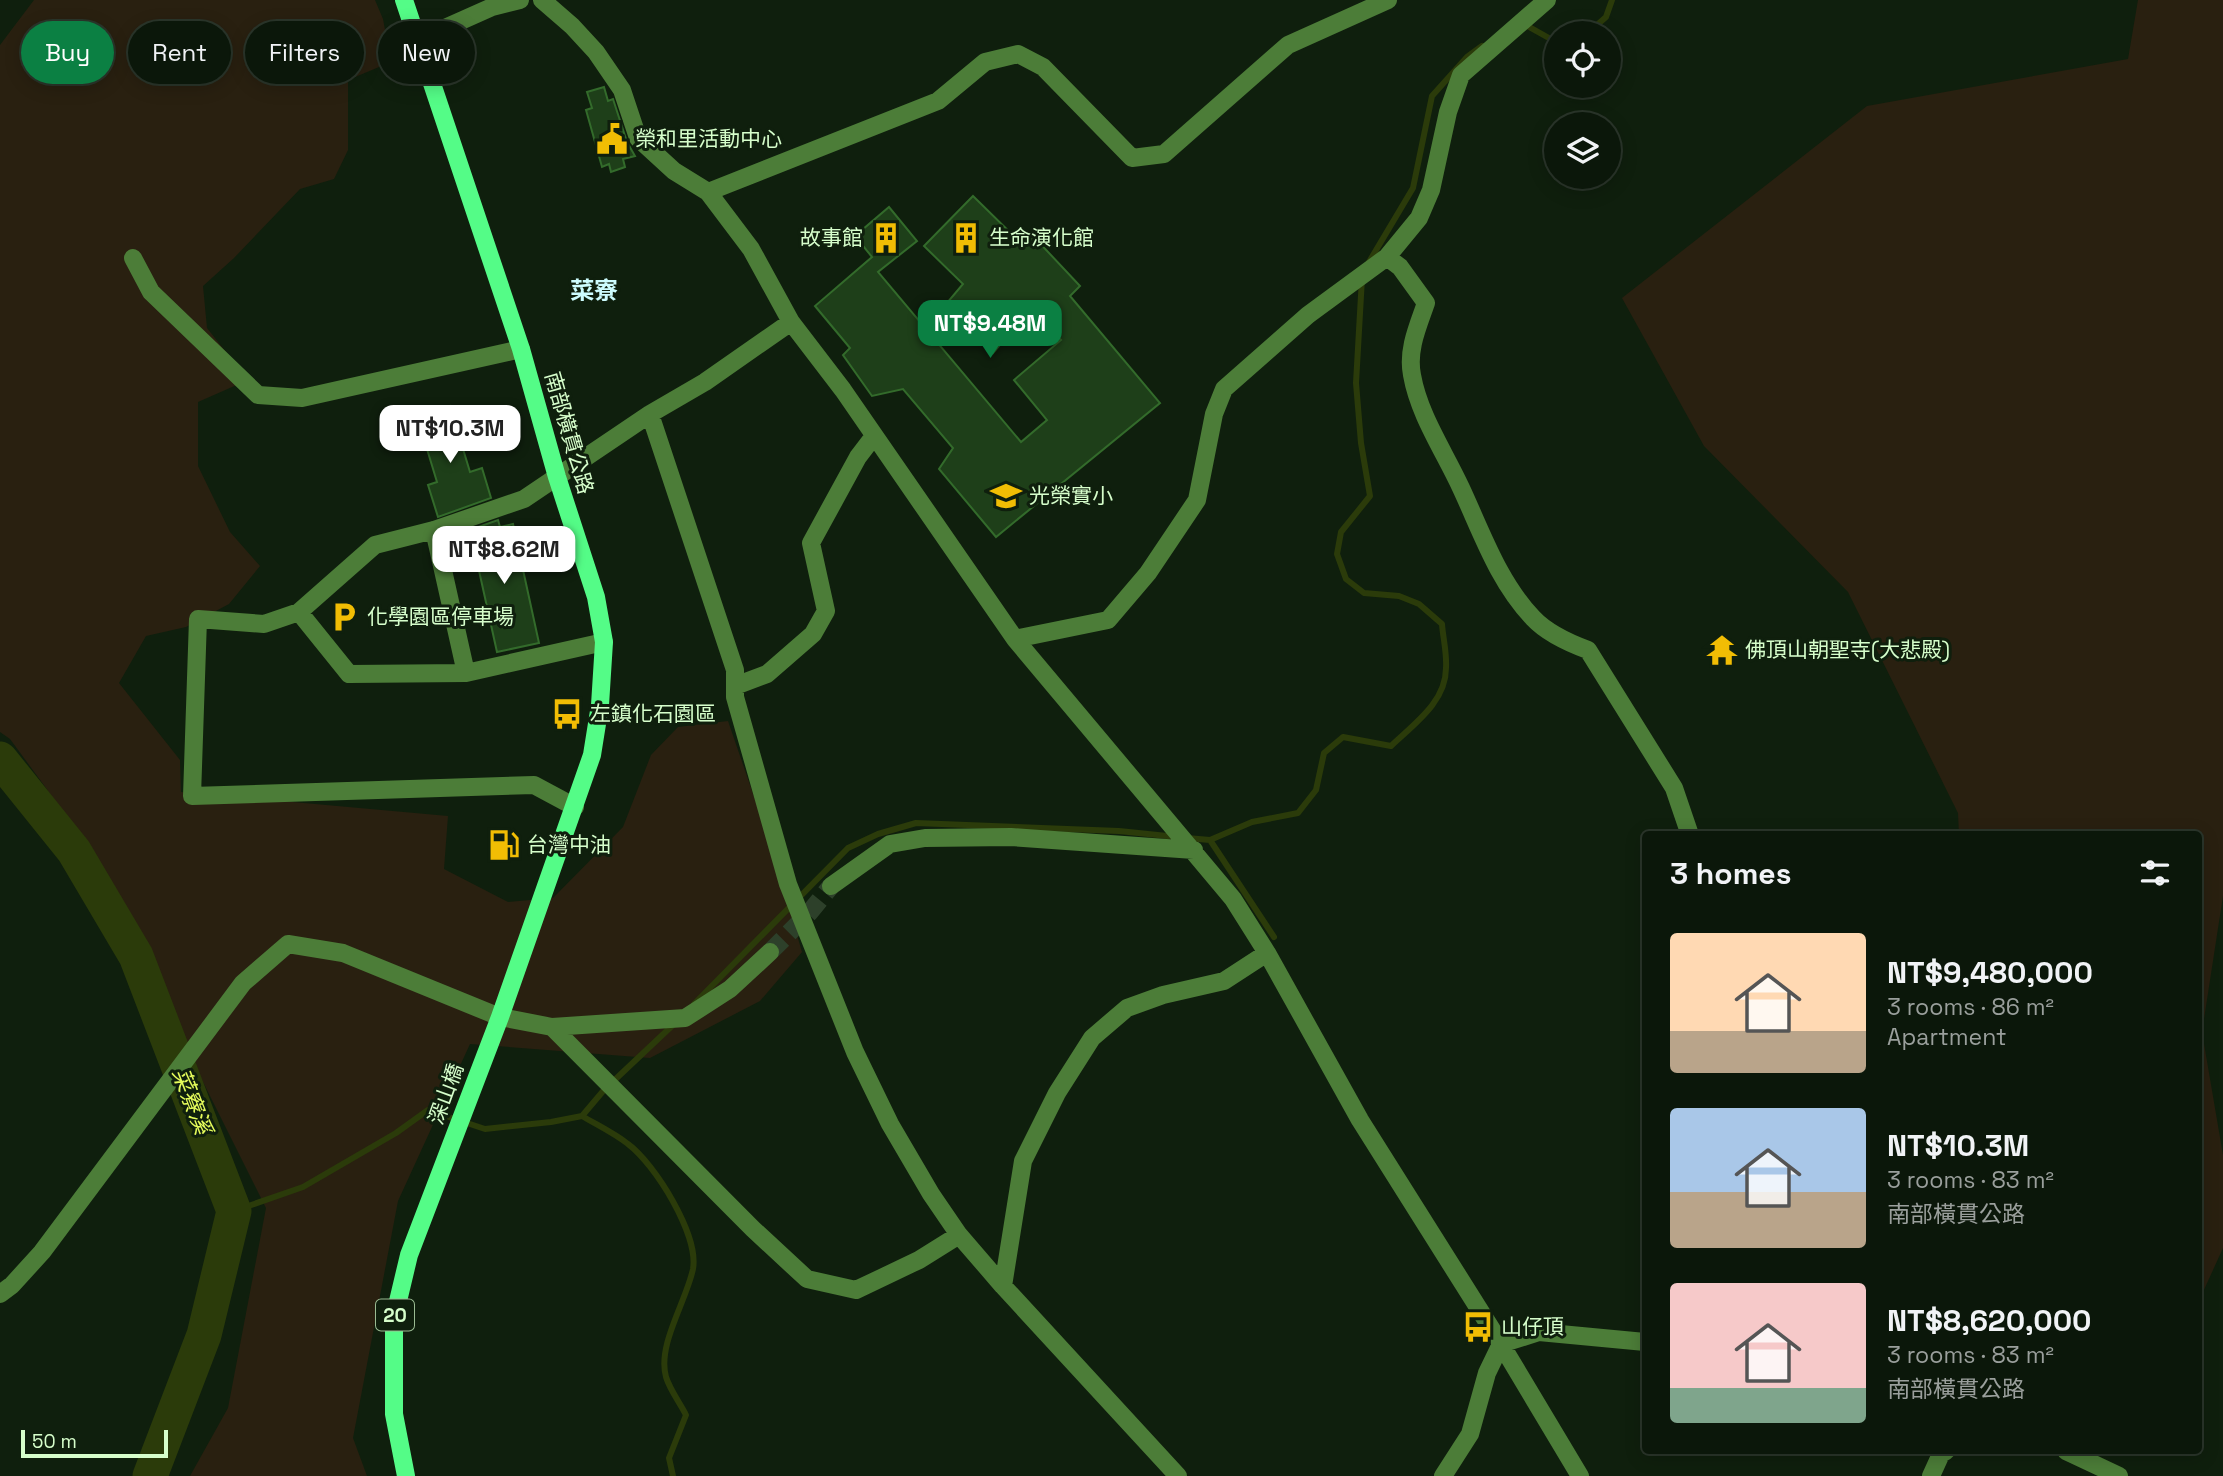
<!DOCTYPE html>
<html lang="en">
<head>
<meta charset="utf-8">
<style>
  body { margin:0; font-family:"Space Grotesk","Noto Sans TC",sans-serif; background:#142013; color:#f1f3f6; height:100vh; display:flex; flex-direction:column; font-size:26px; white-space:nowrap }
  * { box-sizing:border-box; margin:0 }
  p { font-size:23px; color:#9a9f9c }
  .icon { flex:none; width:38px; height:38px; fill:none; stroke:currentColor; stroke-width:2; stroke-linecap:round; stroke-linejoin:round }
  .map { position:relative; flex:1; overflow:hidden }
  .side { position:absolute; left:1642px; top:831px; width:560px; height:623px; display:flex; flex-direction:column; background:#0b170a; border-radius:7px; box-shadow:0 4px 18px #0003,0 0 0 2px #2b362b }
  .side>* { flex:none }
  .top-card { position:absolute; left:21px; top:21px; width:665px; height:63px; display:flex; gap:14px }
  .fabs { position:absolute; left:1544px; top:21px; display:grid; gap:14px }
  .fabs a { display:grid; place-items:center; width:77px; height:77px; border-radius:50%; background:#0b170a; box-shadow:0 4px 18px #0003,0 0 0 2px #2b362b; font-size:35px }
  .scale { position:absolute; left:21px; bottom:18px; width:147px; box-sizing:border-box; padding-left:7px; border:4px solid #d6fecb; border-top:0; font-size:19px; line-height:24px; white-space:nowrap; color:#d6fecb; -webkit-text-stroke:5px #0f1f0d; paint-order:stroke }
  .price { position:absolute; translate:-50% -60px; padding:0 16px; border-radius:14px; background:#fff; color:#222; font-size:23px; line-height:46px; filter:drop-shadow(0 2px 4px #0008) }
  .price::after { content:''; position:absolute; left:50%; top:42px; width:21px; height:16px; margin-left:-10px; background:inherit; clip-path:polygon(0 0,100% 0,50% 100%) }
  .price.selected { background:#0b8043; color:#fff }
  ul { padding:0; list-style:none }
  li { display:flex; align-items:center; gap:21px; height:175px; padding:0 28px }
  li span { display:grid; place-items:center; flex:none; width:196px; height:140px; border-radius:7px; color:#555 }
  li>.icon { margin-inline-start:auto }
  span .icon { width:84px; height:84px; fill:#fffc; stroke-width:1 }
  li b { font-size:30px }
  h2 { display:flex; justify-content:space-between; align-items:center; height:84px; padding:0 28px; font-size:30px }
  .tag { padding:0 24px; border-radius:32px; background:#0b170a; box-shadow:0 4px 18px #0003,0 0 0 2px #2b362b; font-size:24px; line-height:63px }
  .tag.selected { background:#0b8043; color:#fff }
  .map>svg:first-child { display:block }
</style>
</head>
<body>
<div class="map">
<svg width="2223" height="1476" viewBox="0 0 2223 1476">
  <rect width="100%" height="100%" fill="#0f1f0d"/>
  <path fill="#292010" d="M34 0H375L383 19 391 62 348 80V150L334 179 300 189 234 258 203 286 207 328 248 380 198 402V466L230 532 260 566 229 604 186 627 146 636 119 683 180 760 181 792 448 816 444 869 508 902 553 898 623 827 651 755 678 727 728 721 770 843 802 952 760 1001 650 1058 470 1044 398 1201 353 1438 367 1476H190L228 1408 266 1208 178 1032 130 916 46 788 10 739 0 732V45Z
    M2138 0H2223V896L2202 1032 2223 1155V1248L2198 1303V835H1959L1958 813 1848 592 1704 446 1622 298 1867 106 2128 59Z"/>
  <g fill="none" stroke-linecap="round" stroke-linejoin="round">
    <path stroke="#2b3b0a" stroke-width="6" d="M1524 24 1556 42
      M1588 33 1606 17 1612 0
      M1369 262 1413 188 1432 96 1467 57 1482 46
      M1187 838 1210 840 1252 822 1298 813 1316 790 1324 753 1343 737 1391 746C1414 724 1446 702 1446 668 1447 653 1443 638 1442 624L1419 604 1399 596 1364 593 1346 579 1337 554 1341 532 1370 496 1361 443 1356 383 1362 278
      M1210 840 1274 937
      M694 1004 848 848 878 834 916 823 1119 831 1177 837
      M582 1116C597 1125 614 1133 628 1144 655 1164 699 1235 693 1269 686 1302 657 1345 666 1377 670 1390 680 1403 686 1415L669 1458 673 1476
      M234 1211 303 1187 396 1133 428 1110 485 1129 551 1122 582 1116 604 1090 674 1024"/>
    <path stroke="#2b3b0a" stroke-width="35" d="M0 759 74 851 136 956 234 1211 204 1335 150 1476"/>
  </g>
  <path fill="#1e3f19" stroke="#336b2b" stroke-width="2" d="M604 87 608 101 613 99 627 142 635 156 623 159 625 167 611 172 609 164 602 167 586 110 592 108 587 92Z
    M973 196 1024 246 1034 237 1080 286 1070 296 1160 403 996 537 939 469 953 448 903 389 872 396 843 355 850 348 815 306 872 257 855 236 889 207 917 241 878 272 1021 442 1047 420 1014 380 1061 340 1031 308 993 353 941 310 963 284 924 246Z
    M450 406 470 472 482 468 491 498 438 517 428 485 437 482 417 416Z
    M498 520 500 527 513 524 539 643 497 652 470 530Z"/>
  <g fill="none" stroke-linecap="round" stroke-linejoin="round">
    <path stroke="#2d402a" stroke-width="18" stroke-dasharray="18 9" stroke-linecap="butt" d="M770 952 809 913 831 886"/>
    <path stroke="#4c7d38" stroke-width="18" d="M542 0 572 26 596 52 622 90 638 138 674 171 708 192 751 249 791 322 843 390 1015 639 1233 899 1267 953 1360 1120 1501 1344 1580 1476
      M418 40 492 7 520 0
      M708 192 938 101 985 62 1018 54 1043 67 1132 158 1164 154 1288 45 1388 0
      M1387 257 1400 267 1426 303C1418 326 1407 350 1412 375 1419 415 1444 451 1461 488 1482 533 1498 581 1533 618 1547 633 1569 643 1588 650L1674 788 1690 835
      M133 258 151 292 258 395 302 398 521 349
      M650 414 735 670V697L788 884 855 1052 890 1124 931 1194 959 1235 1003 1286 1178 1476
      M434 530 466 673
      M299 612 349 674 466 673 604 642
      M1015 639 1108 620 1148 573 1197 500 1214 414 1224 389 1308 315 1387 257 1419 218 1431 190 1448 112 1461 75 1547 0
      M735 686 767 674 813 634 826 611 811 543 858 457 874 436
      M575 807 534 785 192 796 198 619 264 624 299 612 375 545 434 530 524 499 650 414 705 382 791 322
      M831 886 890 844 925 838 1011 837 1194 850
      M552 1027 753 1229 807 1279 856 1290 919 1260 959 1235
      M1003 1286 1023 1161 1057 1093 1092 1038 1127 1008 1163 995 1224 981 1267 953
      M0 1294 12 1285 42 1252 243 983 288 944 343 953 500 1017 552 1027 685 1018 730 989 770 952
      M2066 1451 2119 1476
      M1443 1476 1470 1434 1487 1373 1501 1344 1539 1332 1645 1342
      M1931 1476 1941 1454 1946 1451"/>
    <path stroke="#54fc87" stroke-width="18" d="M404 0 521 349 557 477 596 597 604 642 600 705 592 755 500 1017 409 1255 394 1318V1414L406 1476"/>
  </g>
  <defs>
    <symbol id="civic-bare" viewBox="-9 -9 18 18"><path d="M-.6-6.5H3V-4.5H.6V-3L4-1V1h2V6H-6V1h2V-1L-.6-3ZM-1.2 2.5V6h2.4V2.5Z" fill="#f1bd04" stroke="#0f1f0d" stroke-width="2.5" paint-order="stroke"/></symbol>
    <symbol id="building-bare" viewBox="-9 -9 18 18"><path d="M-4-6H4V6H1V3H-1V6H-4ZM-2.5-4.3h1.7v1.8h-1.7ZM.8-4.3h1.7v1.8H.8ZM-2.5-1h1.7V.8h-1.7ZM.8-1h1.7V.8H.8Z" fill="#f1bd04" stroke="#0f1f0d" stroke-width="2.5" paint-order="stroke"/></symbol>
    <symbol id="school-bare" viewBox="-9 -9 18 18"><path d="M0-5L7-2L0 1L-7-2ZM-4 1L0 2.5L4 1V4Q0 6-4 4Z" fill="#f1bd04" stroke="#0f1f0d" stroke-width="2.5" paint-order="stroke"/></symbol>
    <symbol id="parking-bare" viewBox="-9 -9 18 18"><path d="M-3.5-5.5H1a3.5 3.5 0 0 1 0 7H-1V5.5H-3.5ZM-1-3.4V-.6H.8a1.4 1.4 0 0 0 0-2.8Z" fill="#f1bd04" stroke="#0f1f0d" stroke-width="2.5" paint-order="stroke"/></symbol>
    <symbol id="temple-bare" viewBox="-9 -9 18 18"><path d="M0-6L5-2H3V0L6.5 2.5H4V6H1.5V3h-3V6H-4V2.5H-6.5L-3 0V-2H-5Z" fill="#f1bd04" stroke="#0f1f0d" stroke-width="2.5" paint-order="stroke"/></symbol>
    <symbol id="bus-bare" viewBox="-9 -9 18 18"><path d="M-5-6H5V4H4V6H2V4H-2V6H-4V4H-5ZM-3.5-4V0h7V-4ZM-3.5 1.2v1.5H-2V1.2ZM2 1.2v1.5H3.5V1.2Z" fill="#f1bd04" stroke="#0f1f0d" stroke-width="2.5" paint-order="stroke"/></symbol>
    <symbol id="fuel-bare" viewBox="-9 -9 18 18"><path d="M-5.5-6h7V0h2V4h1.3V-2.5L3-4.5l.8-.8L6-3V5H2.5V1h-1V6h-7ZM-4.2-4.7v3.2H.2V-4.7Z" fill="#f1bd04" stroke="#0f1f0d" stroke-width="2.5" paint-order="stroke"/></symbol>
  </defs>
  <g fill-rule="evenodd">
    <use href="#civic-bare" x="590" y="117" width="44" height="44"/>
    <use href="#building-bare" x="864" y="216" width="44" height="44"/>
    <use href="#building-bare" x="944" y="216" width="44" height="44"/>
    <use href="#school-bare" x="984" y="474" width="44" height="44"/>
    <use href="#parking-bare" x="322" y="595" width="44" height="44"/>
    <use href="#temple-bare" x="1700" y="628" width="44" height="44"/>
    <use href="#bus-bare" x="545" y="692" width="44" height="44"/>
    <use href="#fuel-bare" x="482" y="823" width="44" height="44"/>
    <use href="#bus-bare" x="1456" y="1305" width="44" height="44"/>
  </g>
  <g text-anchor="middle" stroke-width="6" stroke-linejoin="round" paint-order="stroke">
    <rect fill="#0f1f0d" stroke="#9abb92" stroke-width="2" x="376" y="1299.5" width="38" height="31" rx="5"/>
    <g font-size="19" font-weight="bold" fill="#d6fecb">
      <text x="395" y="1322">20</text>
    </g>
    <g font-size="21" fill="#d6fecb" stroke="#0f1f0d" text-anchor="start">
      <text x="635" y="146">榮和里活動中心</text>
      <text x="863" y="245" text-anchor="end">故事館</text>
      <text x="989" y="245">生命演化館</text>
      <text x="1029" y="503">光榮實小</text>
      <text x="367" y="624">化學園區停車場</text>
      <text x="1745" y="657">佛頂山朝聖寺(大悲殿)</text>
      <text x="590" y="721">左鎮化石園區</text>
      <text x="527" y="852">台灣中油</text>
      <text x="1501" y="1334">山仔頂</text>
    </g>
    <g font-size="21" fill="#d6fecb" stroke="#0f1f0d">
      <text transform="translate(569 433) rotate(74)" y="7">南部橫貫公路</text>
      <text transform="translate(446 1094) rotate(-70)" y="7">深山橋</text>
    </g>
    <g font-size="23" font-style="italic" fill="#e5fc5b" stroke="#0f1f0d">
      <text transform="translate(192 1101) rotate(69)" y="8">菜竂溪</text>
    </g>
    <g font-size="24" font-weight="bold" fill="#cdfcfe" stroke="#0f1f0d">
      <text x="594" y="299">菜寮</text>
    </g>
  </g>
</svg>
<div class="fabs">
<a><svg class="icon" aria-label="locate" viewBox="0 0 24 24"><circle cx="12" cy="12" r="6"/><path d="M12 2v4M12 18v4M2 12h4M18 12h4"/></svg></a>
<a><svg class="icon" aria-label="layers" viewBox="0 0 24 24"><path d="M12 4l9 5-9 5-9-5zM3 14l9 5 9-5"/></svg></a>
</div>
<div class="scale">50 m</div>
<b class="price selected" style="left:990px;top:360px">NT$9.48M</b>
<b class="price" style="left:450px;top:465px">NT$10.3M</b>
<b class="price" style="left:504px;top:586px">NT$8.62M</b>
<div class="top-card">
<a class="tag selected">Buy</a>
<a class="tag">Rent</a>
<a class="tag">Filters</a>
<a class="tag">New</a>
</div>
<section class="side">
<h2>3 homes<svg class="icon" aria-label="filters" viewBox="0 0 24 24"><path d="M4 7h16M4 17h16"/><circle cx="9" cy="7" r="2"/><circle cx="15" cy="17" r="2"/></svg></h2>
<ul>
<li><span style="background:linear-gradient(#ffd9b3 70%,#b9a48a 0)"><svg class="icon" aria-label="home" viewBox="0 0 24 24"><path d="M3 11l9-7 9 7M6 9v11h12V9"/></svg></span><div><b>NT$9,480,000</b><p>3 rooms · 86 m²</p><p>Apartment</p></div></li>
<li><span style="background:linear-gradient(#a9c7e8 60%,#b9a48a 0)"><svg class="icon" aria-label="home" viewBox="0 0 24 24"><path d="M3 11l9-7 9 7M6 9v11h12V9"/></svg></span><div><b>NT$10.3M</b><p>3 rooms · 83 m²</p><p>南部橫貫公路</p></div></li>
<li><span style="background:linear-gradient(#f6c9c9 75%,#7fa58c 0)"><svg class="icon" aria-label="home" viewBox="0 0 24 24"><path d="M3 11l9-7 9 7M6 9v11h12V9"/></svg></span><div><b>NT$8,620,000</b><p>3 rooms · 83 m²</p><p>南部橫貫公路</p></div></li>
</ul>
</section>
</div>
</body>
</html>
